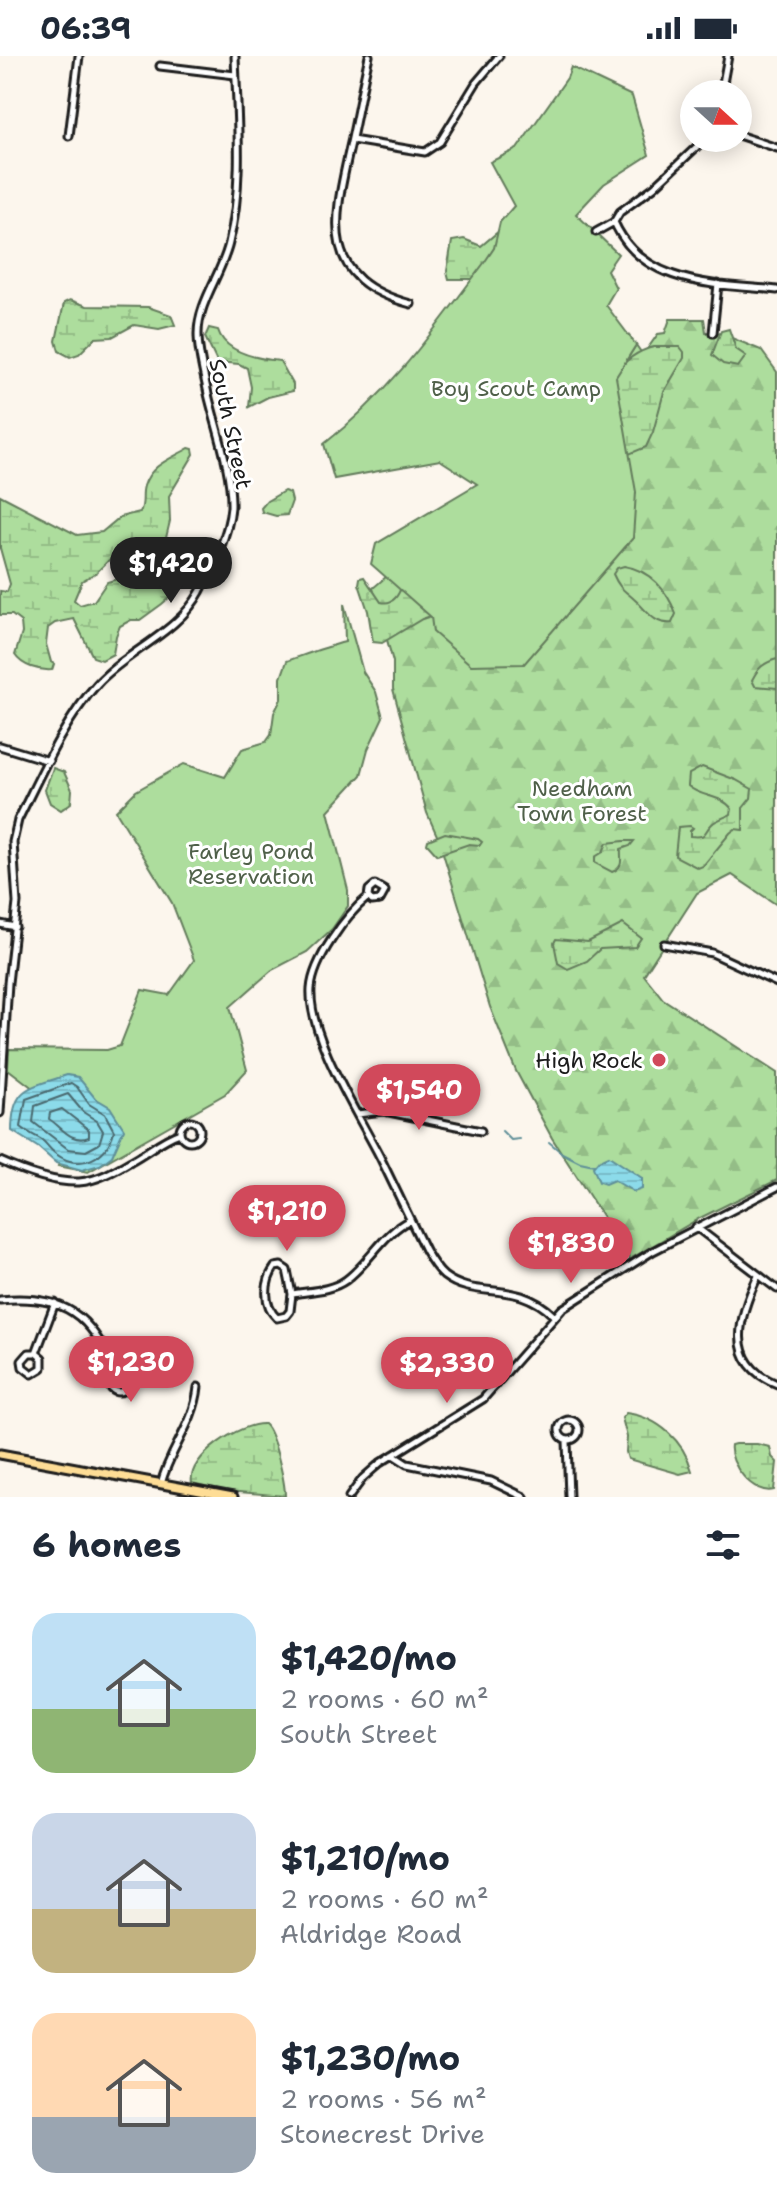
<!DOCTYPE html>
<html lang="en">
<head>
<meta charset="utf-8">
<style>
  body { margin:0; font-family:"Shantell Sans",sans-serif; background:#f2f2f3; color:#1f2937; height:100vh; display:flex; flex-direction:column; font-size:30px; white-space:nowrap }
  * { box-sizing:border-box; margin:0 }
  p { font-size:26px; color:#747a83 }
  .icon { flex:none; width:44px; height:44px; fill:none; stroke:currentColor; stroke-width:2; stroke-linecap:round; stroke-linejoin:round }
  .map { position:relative; height:1441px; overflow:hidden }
  .sheet { display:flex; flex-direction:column; background:#fff; flex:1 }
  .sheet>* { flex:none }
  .needle { width:52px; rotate:111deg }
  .tools { position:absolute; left:680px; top:24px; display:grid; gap:16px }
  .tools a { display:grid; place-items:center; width:72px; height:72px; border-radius:50%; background:#fff; box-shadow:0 4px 20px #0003; font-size:40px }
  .price { position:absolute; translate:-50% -68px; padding:0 18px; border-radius:28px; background:#d1495b; color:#fff; font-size:26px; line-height:52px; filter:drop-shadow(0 2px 4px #0008) }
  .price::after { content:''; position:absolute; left:50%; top:48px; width:24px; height:18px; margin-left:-12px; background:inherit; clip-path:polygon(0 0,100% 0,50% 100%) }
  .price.selected { background:#222; color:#fff }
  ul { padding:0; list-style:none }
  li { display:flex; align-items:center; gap:24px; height:200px; padding:0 32px }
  li span { display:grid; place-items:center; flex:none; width:224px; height:160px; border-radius:24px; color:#555 }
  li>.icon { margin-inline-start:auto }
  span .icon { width:96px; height:96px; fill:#fffc; stroke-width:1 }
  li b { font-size:34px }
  h2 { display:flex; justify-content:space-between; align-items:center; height:96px; padding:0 32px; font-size:34px }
  .status { display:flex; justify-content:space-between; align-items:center; height:56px; padding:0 40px; background:#fff; direction:ltr }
  .status svg { height:22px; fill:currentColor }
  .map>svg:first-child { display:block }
</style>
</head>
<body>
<div class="status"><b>06:39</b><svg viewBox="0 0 49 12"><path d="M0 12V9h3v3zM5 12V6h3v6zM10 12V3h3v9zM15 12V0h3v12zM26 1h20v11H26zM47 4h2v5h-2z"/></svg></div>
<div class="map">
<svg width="777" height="1441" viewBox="0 0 777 1441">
  <defs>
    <pattern id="forest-firs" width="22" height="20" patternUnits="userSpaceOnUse" patternTransform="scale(2)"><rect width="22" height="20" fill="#addd9d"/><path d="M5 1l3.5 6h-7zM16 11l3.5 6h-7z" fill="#94bd87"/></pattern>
    <pattern id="wetland-marsh" width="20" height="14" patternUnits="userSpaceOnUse" patternTransform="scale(2)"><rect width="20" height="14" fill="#addd9d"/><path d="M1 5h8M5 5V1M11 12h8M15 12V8" fill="none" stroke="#94bd87"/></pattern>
    <pattern id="water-rules" width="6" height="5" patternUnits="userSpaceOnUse" patternTransform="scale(2)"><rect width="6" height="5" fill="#8cdbea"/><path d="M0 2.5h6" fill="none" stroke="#78bbc8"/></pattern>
  </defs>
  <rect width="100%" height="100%" fill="#fcf6ed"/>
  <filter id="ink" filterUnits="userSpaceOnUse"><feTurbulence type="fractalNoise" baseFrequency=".0125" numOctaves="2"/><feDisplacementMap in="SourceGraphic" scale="16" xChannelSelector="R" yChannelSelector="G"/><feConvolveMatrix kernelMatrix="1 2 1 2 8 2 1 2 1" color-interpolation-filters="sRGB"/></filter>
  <g filter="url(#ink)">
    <path fill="url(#forest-firs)" stroke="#647c5c" stroke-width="2" d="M670 263H704L706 276 722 278 761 294 777 316V849L732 819 697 837 644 919 663 943 777 1017V1124L700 1162 630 1203 552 1082 516 1015 490 951 439 784 427 757 393 633V606L373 532 387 520 431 561 633 425 616 321 636 289 643 299 658 278 665 277Z"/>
    <path fill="url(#wetland-marsh)" stroke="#647c5c" stroke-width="2" d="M526 142 475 223H449L447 215 452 185 464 183 481 190 500 174Z
      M70 244 87 250 148 251 171 259 175 269 159 273 134 269 112 281 95 282 79 298 70 301 59 295 56 285 64 247Z
      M209 272 218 274C225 297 259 303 280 305L293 328V335L268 341 249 351 251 331 247 312 239 308 217 306 205 281Z
      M729 273 736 293 746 300 738 311 723 308 712 299 721 275Z
      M654 291H680L684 296V302L664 336 653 376 646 391 619 402 434 559 422 563 382 587 373 586 368 555 359 528 360 522 364 521 381 546C393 549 399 539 402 528L458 445 613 320C624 305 636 295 654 291Z
      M189 392 193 393 194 398 169 440 170 465 166 482 156 490 139 497 111 502 97 516 82 525 74 544 80 549 94 545 107 526 127 520 167 522 173 529 171 540 162 548 140 564H131L120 570 116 580 113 598 102 604 93 601 74 563 55 567 48 572 46 588 51 606 54 608 52 614C39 615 22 610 15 599L22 577 21 566 12 559H0V535L7 536 10 528 0 492V439L77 479 102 476 120 461 140 456C145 447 141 439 144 430 151 408 171 403 189 392Z
      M284 435 290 437 292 445 287 459 276 460 262 456 261 452 267 445Z
      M624 510C650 514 667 534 676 558L672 567C653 569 647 554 634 543 624 534 619 532 613 518L617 512Z
      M777 603V632L755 630 752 624C758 612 763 607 777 603Z
      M702 711 736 724 752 733 751 742 743 752V774L735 773 730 777 703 810 698 812 675 800 678 771 690 770 693 772 690 775V780C709 782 702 777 712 768 716 764 726 761 731 758L732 753C721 738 701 742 688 730L689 718Z
      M53 712 64 716 72 734 71 747 61 754 50 747 45 734Z
      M445 777 478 783 482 786 480 789 469 788 437 799 427 788 428 784Z
      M624 785H634L630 790 621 793C620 803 625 811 612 816L595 807V801L603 796 607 787Z
      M623 868 641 882 635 891 600 893 587 905 568 913 558 907 554 887 556 883 588 886Z
      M626 1357C658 1361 684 1385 692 1415L680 1418 628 1403 626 1396 627 1381 622 1362Z
      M264 1368C274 1376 285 1426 285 1440L227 1435 192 1427C187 1401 240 1367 264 1368Z
      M735 1388H757L770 1391 772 1401 777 1406 774 1434C754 1440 728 1408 731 1389Z"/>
    <path fill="#addd9d" stroke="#647c5c" stroke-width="2" d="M571 11 632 40 649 99 604 128 576 158 618 198 607 214 616 232 606 249 636 289 616 321 636 436 633 482 524 608 471 609 433 576 431 561 371 508 376 488 477 428 440 404 334 423 324 388C392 335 433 275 484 207L494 192 500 166 514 150 490 106 517 93 567 22Z
      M344 548 363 616 376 636 383 661 368 693 361 719 328 755 348 834V850L332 873 307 896 272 914 230 951 247 1014 225 1038 88 1116 58 1110 61 1101 38 1036 8 1013 9 993 107 994 120 990 142 934 169 939 194 904 172 847 116 755 136 735 184 708 225 721 242 693 266 686 271 679 274 657 281 643V622L287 605C307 598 325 591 345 586Z"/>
    <path fill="url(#water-rules)" stroke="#5f8f98" stroke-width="2" d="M67 1019 78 1021 95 1042 110 1051 124 1073 112 1100 100 1109 82 1114 56 1107 39 1092 12 1075C12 1029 30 1032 67 1019Z
      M609 1100 642 1122V1133L634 1136 614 1124 605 1128 599 1126 593 1111 598 1105Z"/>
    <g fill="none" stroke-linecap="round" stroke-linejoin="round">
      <path stroke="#49686e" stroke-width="2" d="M71 1027 77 1031 89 1048 105 1058 114 1075C107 1102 80 1116 56 1098 50 1094 47 1088 42 1084 35 1080 27 1076 21 1071L26 1043Z
        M68 1038 83 1056 97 1065 103 1075 99 1088 86 1095 68 1093 33 1066 35 1050Z
        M62 1053 89 1074V1081C71 1088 62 1071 49 1063L50 1057Z"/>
      <path stroke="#5f8f98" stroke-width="2" d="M502 1075 511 1084 519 1083
        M549 1086 562 1097 580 1106 594 1109"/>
      <defs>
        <path id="minor" d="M369 0C362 30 357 61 350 91 333 166 319 223 411 248
          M160 10 235 19
          M721 38 728 0
          M738 79 777 92
          M69 80 79 0
          M352 84 425 96 440 86 476 27 499 0
          M614 166C643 231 717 228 777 234
          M596 176 614 166 620 156 654 131 706 82
          M713 277 718 228
          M0 690 49 705
          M368 841 369 834 375 829 385 835 380 844 372 845 368 841C346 859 313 904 311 933 308 980 358 1058 380 1101 395 1132 410 1163 425 1194 430 1203 436 1213 444 1220 477 1245 515 1222 554 1260
          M0 868 15 871
          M664 888 712 897 777 927
          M0 1057 8 927 17 847 13 786 18 764C40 720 64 665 97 628 127 595 178 577 200 536 212 512 229 478 231 451 232 416 216 372 208 338 204 318 198 298 198 278 198 246 222 218 229 187 244 125 237 63 235 0
          M357 1058 384 1055 481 1075
          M180 1075a10 10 0 1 1 20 0a10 10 0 1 1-20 0Z
          M0 1105C22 1115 54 1127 79 1126 97 1125 116 1114 131 1105 148 1096 162 1083 180 1077
          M696 1171 777 1233
          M758 1220C739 1260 724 1307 777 1328
          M292 1238 290 1255 286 1260 277 1262C263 1249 264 1226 275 1211L281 1210 287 1214 292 1238C309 1235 331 1235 346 1224 370 1206 383 1177 410 1164
          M0 1244C63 1238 92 1258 115 1317
          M36 1297 42 1302V1312L32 1318 23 1311 22 1305 29 1297H36L55 1247
          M109 1326a10 10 0 1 1 20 0a10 10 0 1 1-20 0Z
          M559 1374a10 10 0 1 1 20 0a10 10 0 1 1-20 0Z
          M567 1385 569 1441
          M393 1399 407 1408 491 1425 524 1441
          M161 1428C170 1392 194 1369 198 1331
          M349 1441 363 1422 380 1407 483 1343 562 1253 653 1195 777 1131"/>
        <path id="major" d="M0 1398 233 1441"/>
      </defs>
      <use href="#minor" stroke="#1c1c1c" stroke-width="11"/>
      <use href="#major" stroke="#1c1c1c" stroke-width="13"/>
      <use href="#minor" stroke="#fff" stroke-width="5"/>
      <use href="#major" stroke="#fedd96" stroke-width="7"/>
    </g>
  </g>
  <circle fill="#d1495b" stroke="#fff" stroke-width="3" cx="659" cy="1004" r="8"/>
  <g text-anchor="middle" stroke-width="6" stroke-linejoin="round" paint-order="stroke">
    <g font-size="22" fill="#4f6049" stroke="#fff">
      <text x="516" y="340">Boy Scout Camp</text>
      <text x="582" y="740">Needham<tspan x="582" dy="25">Town Forest</tspan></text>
      <text x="251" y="803">Farley Pond<tspan x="251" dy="25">Reservation</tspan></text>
    </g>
    <g font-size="22" fill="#1c1c1c" stroke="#fff">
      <text transform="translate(231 368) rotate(78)" y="8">South Street</text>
    </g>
    <g font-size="22" fill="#1c1c1c" stroke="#fff" text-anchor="end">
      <text x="643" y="1012">High Rock</text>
    </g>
  </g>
</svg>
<div class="tools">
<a><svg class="needle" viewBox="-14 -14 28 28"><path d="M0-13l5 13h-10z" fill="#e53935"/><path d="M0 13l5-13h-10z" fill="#747a83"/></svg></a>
</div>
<b class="price selected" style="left:171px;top:549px">$1,420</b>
<b class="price" style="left:419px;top:1076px">$1,540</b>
<b class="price" style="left:287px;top:1197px">$1,210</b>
<b class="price" style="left:571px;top:1229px">$1,830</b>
<b class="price" style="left:131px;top:1348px">$1,230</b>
<b class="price" style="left:447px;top:1349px">$2,330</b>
</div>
<section class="sheet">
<h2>6 homes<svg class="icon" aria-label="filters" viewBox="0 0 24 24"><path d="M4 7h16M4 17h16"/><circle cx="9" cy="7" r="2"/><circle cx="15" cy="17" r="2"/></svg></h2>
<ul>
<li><span style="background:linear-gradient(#bfe0f5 60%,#8fb573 0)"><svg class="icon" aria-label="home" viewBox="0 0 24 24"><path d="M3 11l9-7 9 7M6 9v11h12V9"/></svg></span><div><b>$1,420/mo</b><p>2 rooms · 60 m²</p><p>South Street</p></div></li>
<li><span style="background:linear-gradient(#c9d6e8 60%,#c2b280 0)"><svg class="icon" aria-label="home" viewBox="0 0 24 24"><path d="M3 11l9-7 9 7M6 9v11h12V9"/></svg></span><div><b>$1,210/mo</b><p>2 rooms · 60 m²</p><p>Aldridge Road</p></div></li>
<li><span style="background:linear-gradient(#ffd9b3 65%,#9aa5b1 0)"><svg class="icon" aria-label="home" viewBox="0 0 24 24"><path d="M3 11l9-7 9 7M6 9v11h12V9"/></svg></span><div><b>$1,230/mo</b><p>2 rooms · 56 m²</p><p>Stonecrest Drive</p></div></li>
</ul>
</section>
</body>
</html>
